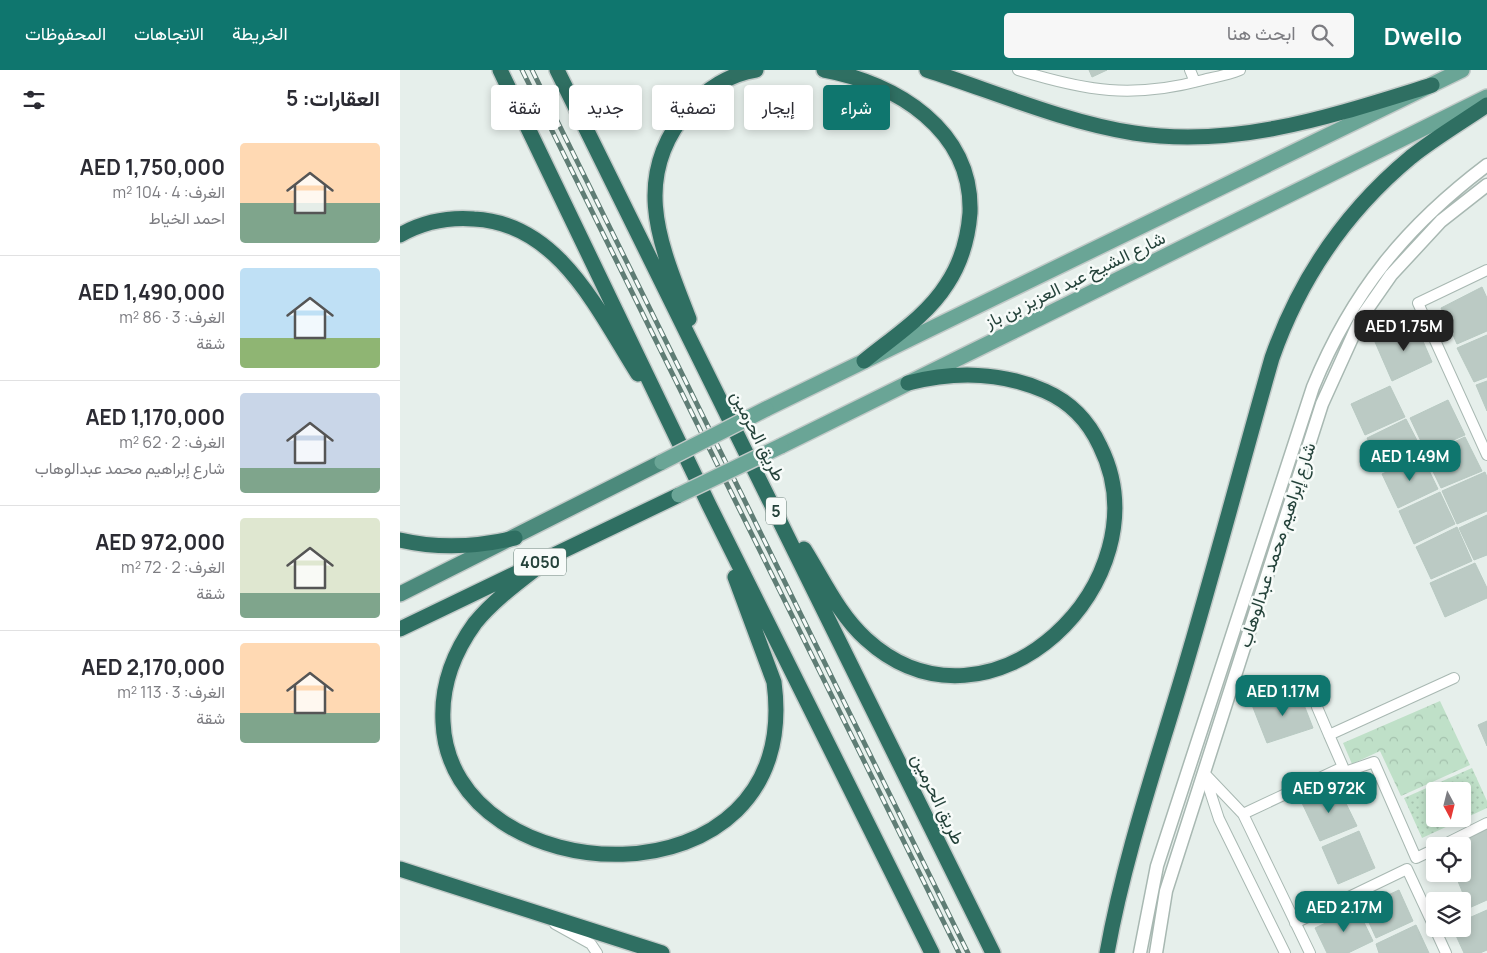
<!DOCTYPE html>
<html lang="ar">
<head>
<meta charset="utf-8">
<style>
  body { margin:0; font-family:Manrope,Vazirmatn,sans-serif; background:#f7f7f7; color:#2b2b33; direction:rtl; height:100vh; display:flex; flex-direction:column; font-size:19px; white-space:nowrap }
  * { box-sizing:border-box; margin:0 }
  p { font-size:16px; color:#7c7c81 }
  .icon { flex:none; width:28px; height:28px; fill:none; stroke:currentColor; stroke-width:2; stroke-linecap:round; stroke-linejoin:round }
  .map { position:relative; flex:1; overflow:hidden; direction:ltr }
  .sheet { display:flex; flex-direction:column; background:#fff; width:400px }
  .sheet>* { flex:none }
  .banner { position:absolute; left:15px; top:15px; width:475px; height:45px; direction:rtl; display:flex; gap:10px }
  .needle { width:32px; rotate:173deg }
  .tools { position:absolute; left:1026px; top:712px; display:grid; gap:10px }
  .tools a { display:grid; place-items:center; width:45px; height:45px; border-radius:5px; background:#fff; box-shadow:0 2px 8px #0003; font-size:25px }
  .price { position:absolute; translate:-50% -42px; padding:0 11px; border-radius:10px; background:#0f766e; color:#fff; font-size:16px; line-height:32px; filter:drop-shadow(0 1px 2px #0008) }
  .price::after { content:''; position:absolute; left:50%; top:30px; width:15px; height:11px; margin-left:-8px; background:inherit; clip-path:polygon(0 0,100% 0,50% 100%) }
  .price.selected { background:#222; color:#fff }
  ul { padding:0; list-style:none }
  li { display:flex; align-items:center; gap:15px; height:125px; padding:0 20px }
  li+li { border-top:1px solid #e1e1e2 }
  li span { display:grid; place-items:center; flex:none; width:140px; height:100px; border-radius:5px; color:#555 }
  li>.icon { margin-inline-start:auto }
  span .icon { width:60px; height:60px; fill:#fffc; stroke-width:1 }
  li b { font-size:21px }
  h2 { display:flex; justify-content:space-between; align-items:center; height:60px; padding:0 20px; font-size:21px }
  .tag { padding:0 18px; border-radius:5px; background:#fff; box-shadow:0 2px 8px #0003; font-size:18px; line-height:45px }
  .tag.selected { background:#0f766e; color:#fff }
  header { display:flex; align-items:center; gap:30px; box-sizing:border-box; height:70px; padding:0 25px; background:#0f766e; color:#fff }
  header strong { font-size:24px }
  nav { display:flex; gap:28px; margin-inline-start:auto; font-size:18px }
  .search { width:350px; height:45px; background:#f7f7f7; display:flex; align-items:center; gap:12px; box-sizing:border-box; padding:0 18px; border-radius:5px; color:#7c7c81; font-size:19px }
  main { display:flex; flex:1; min-height:0 }
  .map>svg:first-child { display:block }
</style>
</head>
<body>
<header>
<strong>Dwello</strong>
<div class="search"><svg class="icon" aria-label="search" viewBox="0 0 24 24"><circle cx="10" cy="10" r="6"/><path d="M15 15l6 6"/></svg>ابحث هنا</div>
<nav><a>الخريطة</a><a>الاتجاهات</a><a>المحفوظات</a></nav>
</header>
<main>
<div class="map">
<svg width="1087" height="883" viewBox="0 0 1087 883">
  <defs>
    <pattern id="grass-dots" width="8" height="8" patternUnits="userSpaceOnUse" patternTransform="scale(1.25)"><rect width="8" height="8" fill="#bfe0c8"/><path d="M2 2h.1M6 6h.1" fill="none" stroke="#a4c1ad" stroke-width="1.8" stroke-linecap="round"/></pattern>
    <pattern id="park-crowns" width="20" height="18" patternUnits="userSpaceOnUse" patternTransform="scale(1.25)"><rect width="20" height="18" fill="#bfe0c8"/><path d="M2 6a3 3 0 1 1 6 0M12 15a3 3 0 1 1 6 0" fill="none" stroke="#a4c1ad"/></pattern>
  </defs>
  <rect width="100%" height="100%" fill="#e6efeb"/>
  <path fill="url(#grass-dots)" fill-rule="evenodd" d="M1072 698 1087 731V738L1022 768 1004 728ZM1035 721H1062V749H1035Z"/>
  <path fill="url(#park-crowns)" d="M1040 631 1070 695 1001 726 980 681 952 694 943 673Z"/>
  <path fill="#bbcac4" stroke="#b8c9c2" d="M689 0H707L692 7Z
    M1082 217 1087 228V261L1057 274 1041 238Z
    M1015 253 1032 292 992 311 975 272Z
    M1087 265V307L1074 312 1057 278Z
    M1087 311V341L1076 315Z
    M990 316 1005 347 965 365 951 334Z
    M1048 330 1065 365 1026 382 1010 348Z
    M1006 349 1023 382 982 400 967 368Z
    M1065 367 1082 401 1041 418 1025 385Z
    M1022 386 1038 419 998 438 982 404Z
    M1085 402 1087 407V441L1057 454 1042 421Z
    M1040 422 1055 454 1014 474 999 441Z
    M1087 445V485L1074 490 1059 458Z
    M1057 457 1072 491 1031 509 1016 477Z
    M1075 493 1087 518V528L1045 547 1030 513Z
    M899 622 913 658 867 673 852 635Z
    M1087 651V676L1078 655Z
    M937 715 957 756 920 771 902 733Z
    M1087 758V830L1069 838 1055 804H1062V776H1047Z
    M959 761 975 798 938 814 922 777Z
    M999 820 1013 851 976 868 962 837Z
    M957 838 973 871 948 883H927L915 858Z
    M1087 840V880L1080 883H1064L1053 859H1062V851Z
    M1016 855 1029 883H979L976 874Z"/>
  <g fill="none" stroke-linecap="round" stroke-linejoin="round">
    <defs>
      <path id="minor" d="M618 0C686 21 732 29 803 10 815 7 828 5 840 0
        M790 0 795 12
        M1087 200 1018 233 1087 385
        M917 637 929 665 1054 608
        M943 697 945 702 974 692 1016 788 1035 779
        M804 703 843 744 910 883
        M805 706 819 749 885 883
        M843 744 943 697 929 665
        M1041 776 1087 753
        M895 853 1007 799 1035 859
        M155 854 191 874 197 883
        M1035 859 1046 883"/>
      <path id="tertiary" d="M740 883 757 796 913 317C952 222 1005 157 1087 95
        M756 883 766 821 922 334 961 248 991 205 1041 151 1087 115"/>
      <path id="primary" d="M366 339 1062 0
        M381 376 1087 27"/>
      <path id="trunk" d="M0 524 262 392"/>
      <path id="motorway" d="M100 0 309 435 532 883
        M157 0 593 883
        M424 0C496 13 573 60 570 143 568 168 561 193 547 214 527 246 492 268 464 291
        M527 0C595 22 664 52 734 63 837 79 935 45 1032 15
        M0 165C23 152 48 147 74 149 159 153 198 241 238 304
        M289 249C261 176 229 108 289 39 306 19 330 4 356 0
        M0 470C39 479 77 477 115 468
        M404 479C423 509 439 545 466 569 590 682 767 510 700 376 689 352 670 332 645 321 602 302 554 301 508 313
        M152 486C126 507 96 527 75 553 54 582 41 616 43 652 50 826 405 844 374 612L335 507
        M0 559 279 425
        M0 799 262 883
        M707 883C723 794 751 710 777 624 811 512 840 400 872 288 900 208 946 141 1011 87 1035 68 1062 52 1087 35"/>
    </defs>
    <use href="#minor" stroke="#a8b8b2" stroke-width="12"/>
    <use href="#tertiary" stroke="#a8b8b2" stroke-width="15"/>
    <use href="#primary" stroke="#c2cac8" stroke-width="18"/>
    <use href="#trunk" stroke="#c2cac8" stroke-width="18"/>
    <use href="#motorway" stroke="#c2cac8" stroke-width="18"/>
    <use href="#minor" stroke="#fff" stroke-width="10"/>
    <use href="#tertiary" stroke="#fff" stroke-width="12"/>
    <use href="#primary" stroke="#6aa596" stroke-width="15"/>
    <use href="#trunk" stroke="#4c8a7c" stroke-width="15"/>
    <use href="#motorway" stroke="#2f6f62" stroke-width="15"/>
    <defs>
      <path id="rail" d="M122 0 559 883
        M132 0 568 883"/>
    </defs>
    <use href="#rail" stroke="#5f7d75" stroke-width="5"/>
    <use href="#rail" stroke="#f7fbf9" stroke-width="3" stroke-dasharray="9" stroke-linecap="butt"/>
    <defs>
      <path id="primary-bridge" d="M262 392 366 339
        M279 425 381 376"/>
    </defs>
    <use href="#primary-bridge" stroke="#c2cac8" stroke-width="18" stroke-linecap="butt"/>
    <use href="#primary-bridge" stroke="#6aa596" stroke-width="15"/>
  </g>
  <g text-anchor="middle" stroke-width="5" stroke-linejoin="round" paint-order="stroke">
    <g fill="#f7fbf9" stroke="#637a73" stroke-width="1">
      <rect x="366" y="427.5" width="20" height="27" rx="4"/>
      <rect x="114" y="478.5" width="52" height="27" rx="4"/>
    </g>
    <g font-size="16" font-weight="bold" fill="#24423a">
      <text x="376" y="447">5</text>
      <text x="140" y="498">4050</text>
    </g>
    <g font-size="18" fill="#24423a" stroke="#f7fbf9">
      <text transform="translate(675 210) rotate(-26)" y="6">شارع الشيخ عبد العزيز بن باز</text>
      <text transform="translate(358 366) rotate(63)" y="6">طريق الحرمين</text>
      <text transform="translate(877 475) rotate(-72)" y="6">شارع إبراهيم محمد عبدالوهاب</text>
      <text transform="translate(538 729) rotate(64)" y="6">طريق الحرمين</text>
    </g>
  </g>
</svg>
<div class="tools">
<a><svg class="needle" viewBox="-14 -14 28 28"><path d="M0-13l5 13h-10z" fill="#e53935"/><path d="M0 13l5-13h-10z" fill="#7c7c81"/></svg></a>
<a><svg class="icon" aria-label="locate" viewBox="0 0 24 24"><circle cx="12" cy="12" r="6"/><path d="M12 2v4M12 18v4M2 12h4M18 12h4"/></svg></a>
<a><svg class="icon" aria-label="layers" viewBox="0 0 24 24"><path d="M12 4l9 5-9 5-9-5zM3 14l9 5 9-5"/></svg></a>
</div>
<b class="price selected" style="left:1004px;top:282px">AED 1.75M</b>
<b class="price" style="left:1010px;top:412px">AED 1.49M</b>
<b class="price" style="left:883px;top:647px">AED 1.17M</b>
<b class="price" style="left:929px;top:744px">AED 972K</b>
<b class="price" style="left:944px;top:863px">AED 2.17M</b>
<div class="banner">
<a class="tag selected">شراء</a>
<a class="tag">إيجار</a>
<a class="tag">تصفية</a>
<a class="tag">جديد</a>
<a class="tag">شقة</a>
</div>
</div>
<section class="sheet">
<h2>العقارات: 5<svg class="icon" aria-label="filters" viewBox="0 0 24 24"><path d="M4 7h16M4 17h16"/><circle cx="9" cy="7" r="2"/><circle cx="15" cy="17" r="2"/></svg></h2>
<ul>
<li><span style="background:linear-gradient(#ffd9b3 60%,#7fa58c 0)"><svg class="icon" aria-label="home" viewBox="0 0 24 24"><path d="M3 11l9-7 9 7M6 9v11h12V9"/></svg></span><div><b>AED 1,750,000</b><p>الغرف: 4 · 104 m²</p><p>احمد الخياط</p></div></li>
<li><span style="background:linear-gradient(#bfe0f5 70%,#8fb573 0)"><svg class="icon" aria-label="home" viewBox="0 0 24 24"><path d="M3 11l9-7 9 7M6 9v11h12V9"/></svg></span><div><b>AED 1,490,000</b><p>الغرف: 3 · 86 m²</p><p>شقة</p></div></li>
<li><span style="background:linear-gradient(#c9d6e8 75%,#7fa58c 0)"><svg class="icon" aria-label="home" viewBox="0 0 24 24"><path d="M3 11l9-7 9 7M6 9v11h12V9"/></svg></span><div><b>AED 1,170,000</b><p>الغرف: 2 · 62 m²</p><p>شارع إبراهيم محمد عبدالوهاب</p></div></li>
<li><span style="background:linear-gradient(#dfe7d0 75%,#7fa58c 0)"><svg class="icon" aria-label="home" viewBox="0 0 24 24"><path d="M3 11l9-7 9 7M6 9v11h12V9"/></svg></span><div><b>AED 972,000</b><p>الغرف: 2 · 72 m²</p><p>شقة</p></div></li>
<li><span style="background:linear-gradient(#ffd9b3 70%,#7fa58c 0)"><svg class="icon" aria-label="home" viewBox="0 0 24 24"><path d="M3 11l9-7 9 7M6 9v11h12V9"/></svg></span><div><b>AED 2,170,000</b><p>الغرف: 3 · 113 m²</p><p>شقة</p></div></li>
</ul>
</section>
</main>
</body>
</html>
